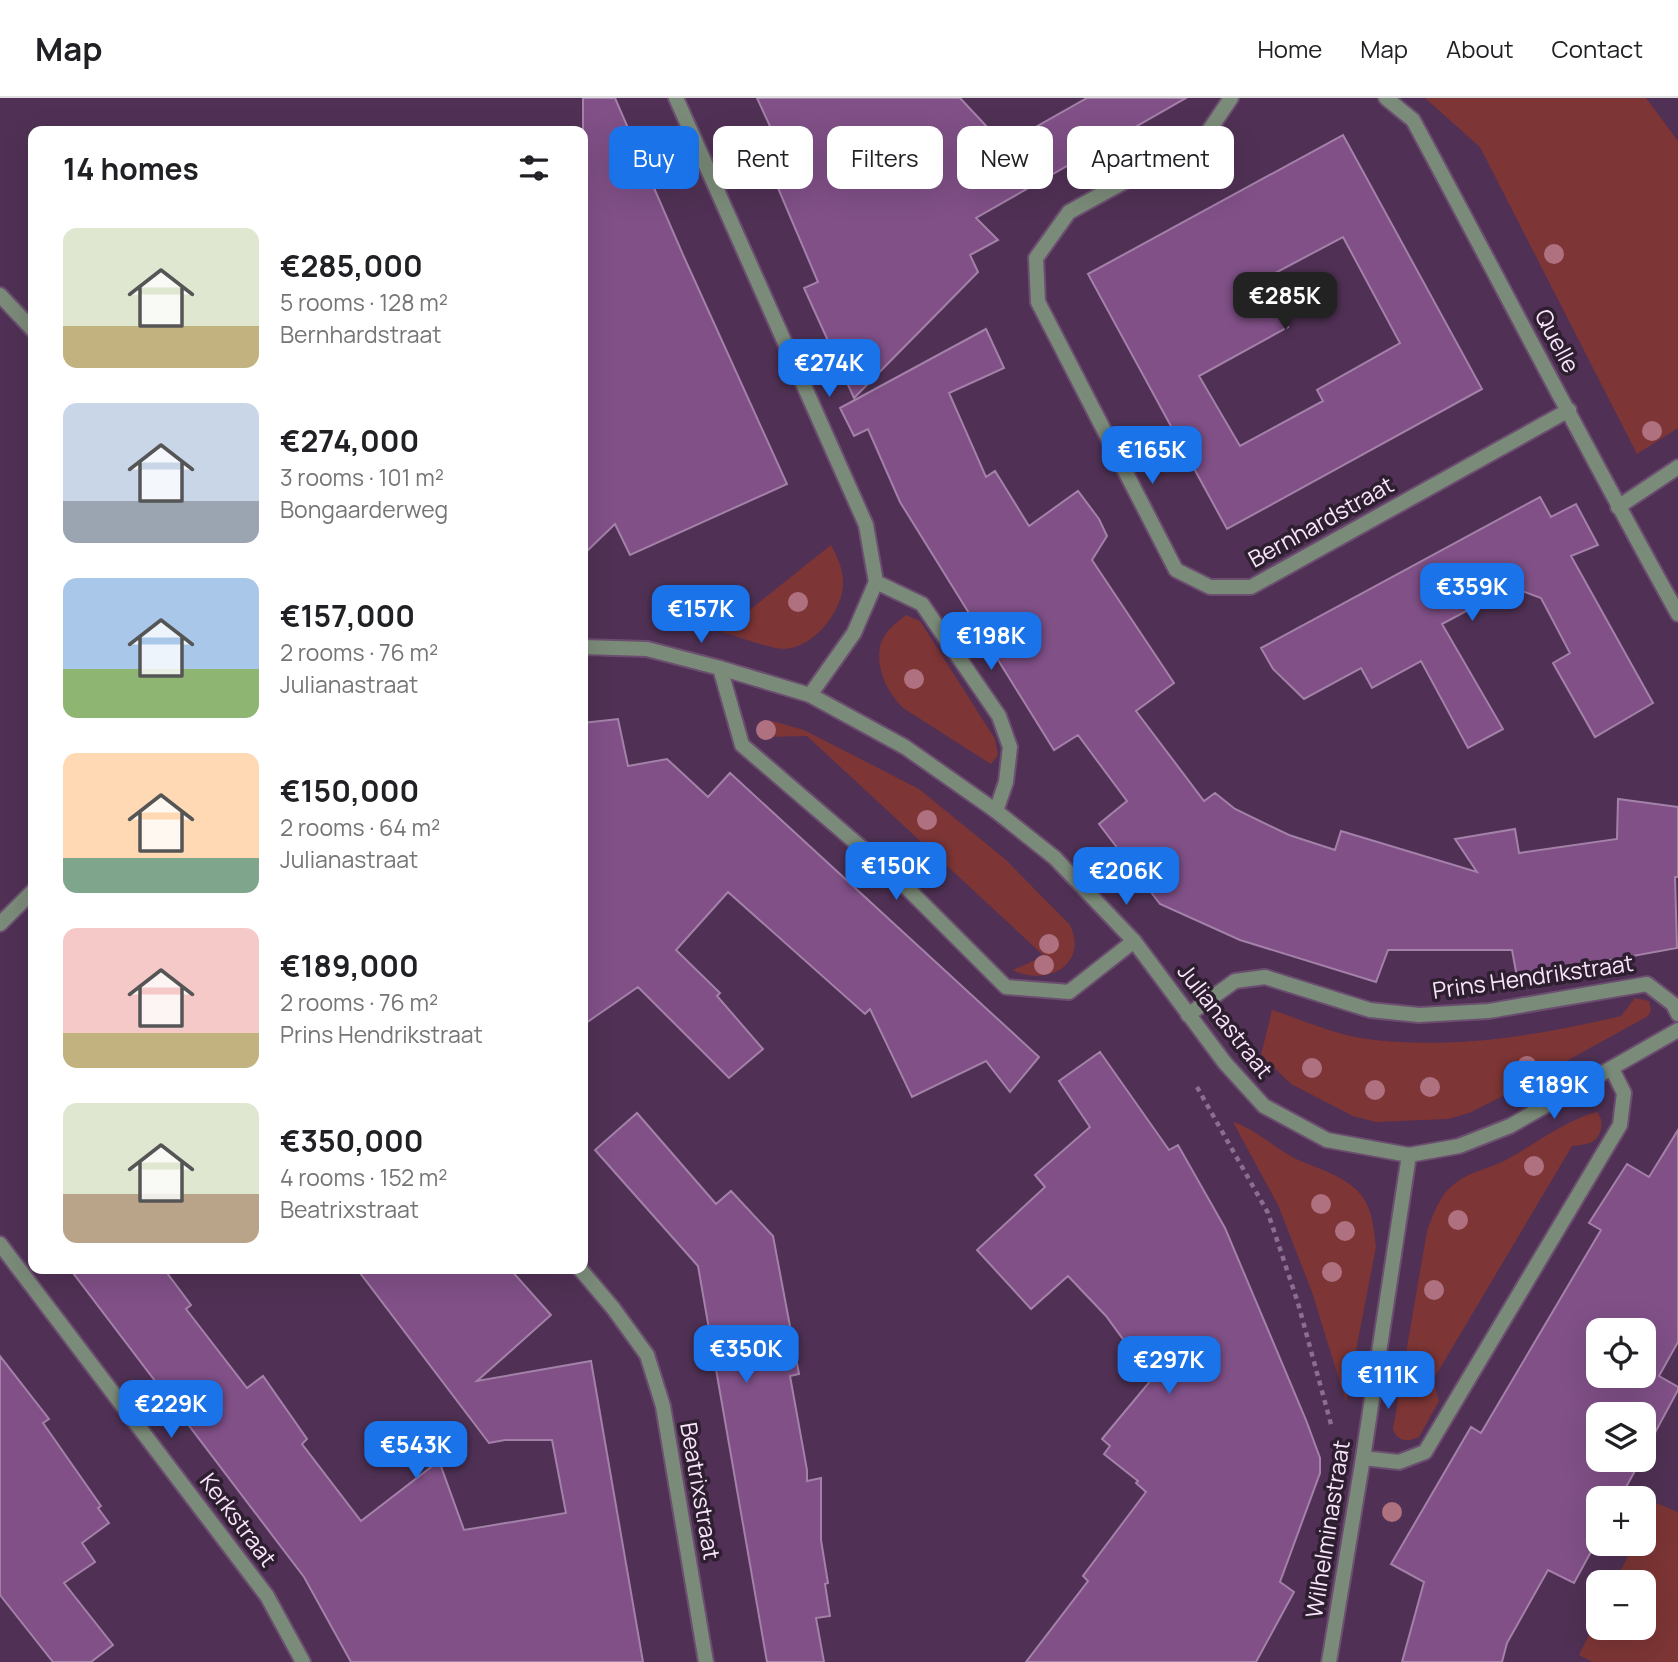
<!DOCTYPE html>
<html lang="en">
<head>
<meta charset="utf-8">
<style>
  body { margin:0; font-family:Manrope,sans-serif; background:#f2f2f2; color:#202124; height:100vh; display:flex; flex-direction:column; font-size:26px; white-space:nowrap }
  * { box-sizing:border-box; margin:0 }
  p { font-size:23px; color:#757577 }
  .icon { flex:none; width:38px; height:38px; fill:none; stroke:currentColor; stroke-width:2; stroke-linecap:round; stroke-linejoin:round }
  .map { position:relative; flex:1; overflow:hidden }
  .drawer { position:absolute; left:28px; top:28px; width:560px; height:1148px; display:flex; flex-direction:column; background:#fff; border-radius:14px; box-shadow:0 7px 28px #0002 }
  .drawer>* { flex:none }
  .hud { position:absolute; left:609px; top:28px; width:665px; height:63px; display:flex; gap:14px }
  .tools { position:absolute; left:1586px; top:1220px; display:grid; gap:14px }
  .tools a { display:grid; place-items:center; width:70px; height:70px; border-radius:14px; background:#fff; box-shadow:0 7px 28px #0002; font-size:35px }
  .price { position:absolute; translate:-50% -60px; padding:0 16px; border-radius:14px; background:#1a73e8; color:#fff; font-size:23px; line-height:46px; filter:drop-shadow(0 2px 4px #0008) }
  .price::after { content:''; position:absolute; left:50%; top:42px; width:21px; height:16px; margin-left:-10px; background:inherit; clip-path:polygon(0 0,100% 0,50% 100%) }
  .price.on { background:#222; color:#fff }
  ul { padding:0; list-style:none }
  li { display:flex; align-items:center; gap:21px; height:175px; padding:0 35px }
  li span { display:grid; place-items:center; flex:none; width:196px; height:140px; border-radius:14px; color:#555 }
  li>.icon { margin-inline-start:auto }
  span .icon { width:84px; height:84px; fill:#fffc; stroke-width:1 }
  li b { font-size:30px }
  h2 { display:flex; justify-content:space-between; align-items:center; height:84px; padding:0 35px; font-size:30px }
  .tag { padding:0 24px; border-radius:14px; background:#fff; box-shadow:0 7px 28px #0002; font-size:24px; line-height:63px }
  .tag.on { background:#1a73e8; color:#fff }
  header { display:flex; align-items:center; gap:42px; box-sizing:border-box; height:98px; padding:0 35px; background:#fff; border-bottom:2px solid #e0e0e0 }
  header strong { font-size:33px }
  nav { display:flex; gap:38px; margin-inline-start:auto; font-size:24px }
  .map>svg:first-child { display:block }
</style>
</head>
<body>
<header>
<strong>Map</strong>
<nav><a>Home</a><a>Map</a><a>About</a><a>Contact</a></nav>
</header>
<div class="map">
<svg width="1678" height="1564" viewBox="0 0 1678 1564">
  <rect width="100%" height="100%" fill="#503155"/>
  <path fill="#7d3535" d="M1425 0H1646L1678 43V330L1637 356 1480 49Z
    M831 447C838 460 844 473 843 488 841 515 813 550 784 551 770 551 737 538 722 534Z
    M906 517 920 523 995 641 998 657 991 666 903 610C887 594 874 568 881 545 885 533 897 524 906 517Z
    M772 623 804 632 919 691 1005 761 1070 827C1089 867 1046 889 1013 872L1044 858 807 638 758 639 761 627Z
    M1635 900 1649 903 1651 912 1648 918 1503 998 1469 1015 1448 1021 1376 1024 1353 1018 1291 986 1261 957 1272 912C1300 921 1331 935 1360 940 1447 953 1537 938 1621 918Z
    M1597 1014C1605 1023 1602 1040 1590 1045 1584 1047 1578 1047 1572 1048L1433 1282 1439 1303 1419 1339C1408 1344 1397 1344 1393 1331L1427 1133C1433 1117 1439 1098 1453 1087 1469 1073 1489 1071 1506 1062 1534 1047 1567 1021 1597 1014Z
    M1233 1024C1255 1031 1274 1049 1294 1060 1317 1071 1349 1078 1364 1101 1373 1115 1374 1133 1376 1149L1346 1304 1312 1194 1278 1107Z
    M1654 1404 1678 1414V1564H1593L1579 1557 1598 1519V1530H1643V1484H1615L1634 1446H1643V1426Z"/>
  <path fill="#805087" stroke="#a481a9" stroke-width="2" fill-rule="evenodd" d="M583 0H615L684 159 787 386 630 457 615 426 583 457Z
    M757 0H960L1004 47 1087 0H1186L976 120 998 142 970 157 978 174 854 300 804 190 818 184 775 83 792 76Z
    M1343 37 1482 291 1227 431 1088 176ZM1343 139 1400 245 1317 292 1323 303 1240 348 1199 278 1288 229 1262 182Z
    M986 231 1004 270 949 295 986 379 995 373 1029 428 1078 393 1099 421 1107 438 1092 462 1174 585 1136 613 1204 703 1215 695 1235 711 1289 737 1335 752 1341 733 1477 774 1455 741 1515 731 1519 755 1617 741 1618 701 1678 709V779H1675L1677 850 1517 879 1512 852H1388L1376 884 1240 842 1160 806 1099 726 1127 703 1078 637 1054 652 900 404 868 331 854 338 840 310Z
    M1540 399 1551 419 1576 406 1598 447 1571 458 1653 605 1595 639 1553 565 1570 555 1541 500 1511 489 1442 526 1503 631 1468 650 1421 563 1372 590 1361 570 1304 601 1273 571 1261 550Z
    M618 621 628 668 667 661 708 699 730 675 1039 959 1010 994 986 963 912 999 870 911 865 916 728 794 676 852 720 895 717 898 763 951 729 980 638 889 583 927V625Z
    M1100 954 1169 1052 1178 1047 1225 1130 1306 1322 1320 1360V1375L1280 1484 1294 1494 1256 1564H1026L1088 1483 1083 1478 1146 1394 1136 1385 1138 1383 1104 1356 1110 1348 1102 1341 1152 1281 1106 1218 1068 1178 1031 1211 977 1152 1045 1089 1035 1077 1090 1029 1059 983Z
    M637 1015 716 1106 731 1093 773 1138 799 1276 790 1278 807 1372V1383L821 1380V1442L828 1485 825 1486 830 1518 816 1520 824 1564H767L698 1168 595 1052Z
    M1678 1032V1244L1659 1278 1678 1289V1292L1643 1357V1316H1598V1362H1641L1620 1400H1598V1441L1574 1485 1548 1472 1507 1545 1502 1564H1402L1424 1484 1391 1466 1471 1329 1481 1335 1601 1132 1589 1125 1627 1066 1649 1079ZM1598 1232H1643V1278H1598Z
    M70 1171H164L191 1207 186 1211 247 1290 263 1278 307 1341 302 1346 361 1423 439 1363 464 1432 566 1415 552 1342H505L489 1345 357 1171H510L551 1217 477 1283 591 1263 643 1564H351L304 1479Z
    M0 1258 49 1321 43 1325 101 1408 98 1410 109 1425 82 1445 95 1464 64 1485 113 1547 91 1564H53L0 1497Z"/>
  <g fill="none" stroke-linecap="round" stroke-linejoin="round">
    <defs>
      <path id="service" d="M1188 917 1235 883 1265 879 1370 912 1419 917 1489 913 1647 886 1673 906 1678 916
        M1363 1360 1399 1364 1425 1354 1620 1027 1624 995 1612 971"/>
      <path id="minor" d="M676 0 866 427 876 484 854 535 810 597
        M1231 0 1204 40 1069 114 1036 160 1038 204 1176 472 1210 489H1251L1569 312
        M1386 0 1413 22C1502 187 1587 353 1678 516
        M0 197 33 232
        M1618 409 1678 369
        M876 484 922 506 999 618 1010 649 1006 684 996 713
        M720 570 742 647 898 781 1006 889 1069 894 1134 843
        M0 1146 267 1498 303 1564
        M580 1171 613 1210 647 1257 663 1308 706 1564"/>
      <path id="tertiary" d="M583 549 647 551 720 570 810 597 905 649 996 713 1055 760 1134 843 1225 965 1264 1008 1327 1042 1409 1057 1459 1048 1510 1028 1678 932
        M0 826 33 793
        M1329 1564 1363 1360 1409 1057"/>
    </defs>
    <use href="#service" stroke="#6b4e70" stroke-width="18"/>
    <use href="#minor" stroke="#6b4e70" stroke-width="18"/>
    <use href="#tertiary" stroke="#6b4e70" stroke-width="18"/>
    <path stroke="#8a6f8e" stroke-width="4.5" stroke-dasharray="5 5" stroke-linecap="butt" d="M1197 989 1268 1115 1298 1205 1332 1330"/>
    <use href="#service" stroke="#7b8b79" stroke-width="14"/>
    <use href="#minor" stroke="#7b8b79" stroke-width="14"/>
    <use href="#tertiary" stroke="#7b8b79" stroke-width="14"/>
  </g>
  <g fill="#af717f">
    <circle cx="1554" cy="156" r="10"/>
    <circle cx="1652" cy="333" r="10"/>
    <circle cx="798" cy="504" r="10"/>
    <circle cx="914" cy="581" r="10"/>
    <circle cx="766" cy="632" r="10"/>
    <circle cx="927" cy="722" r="10"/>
    <circle cx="1049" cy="846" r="10"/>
    <circle cx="1044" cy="867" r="10"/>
    <circle cx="1527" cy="968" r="10"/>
    <circle cx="1312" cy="970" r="10"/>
    <circle cx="1430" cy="989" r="10"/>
    <circle cx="1375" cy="992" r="10"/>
    <circle cx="1534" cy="1068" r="10"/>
    <circle cx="1321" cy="1106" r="10"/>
    <circle cx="1458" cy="1122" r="10"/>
    <circle cx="1345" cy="1133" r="10"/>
    <circle cx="1332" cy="1174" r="10"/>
    <circle cx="1434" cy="1192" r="10"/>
    <circle cx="1392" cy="1414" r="10"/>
  </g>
  <g text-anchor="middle" stroke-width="7" stroke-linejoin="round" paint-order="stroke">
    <g font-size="23" fill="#f9e5fb" stroke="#2e1f30">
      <text transform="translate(1557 243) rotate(62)" y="8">Quelle</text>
      <text transform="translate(1321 424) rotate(-29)" y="8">Bernhardstraat</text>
      <text transform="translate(1533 879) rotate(-8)" y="8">Prins Hendrikstraat</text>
      <text transform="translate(1225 923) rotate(52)" y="8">Julianastraat</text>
      <text transform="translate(700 1393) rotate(80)" y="8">Beatrixstraat</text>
      <text transform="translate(238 1422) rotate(53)" y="8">Kerkstraat</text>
      <text transform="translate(1328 1431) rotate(-81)" y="8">Wilhelminastraat</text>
    </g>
  </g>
</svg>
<div class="tools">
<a><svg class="icon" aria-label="locate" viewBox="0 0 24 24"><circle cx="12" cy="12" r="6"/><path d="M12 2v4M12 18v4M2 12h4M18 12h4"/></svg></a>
<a><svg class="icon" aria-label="layers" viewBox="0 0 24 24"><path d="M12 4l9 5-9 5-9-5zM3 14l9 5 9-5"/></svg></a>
<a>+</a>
<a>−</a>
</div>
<b class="price on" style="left:1285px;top:234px">€285K</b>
<b class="price" style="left:829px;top:301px">€274K</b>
<b class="price" style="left:1152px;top:388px">€165K</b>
<b class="price" style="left:1472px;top:525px">€359K</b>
<b class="price" style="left:701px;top:547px">€157K</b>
<b class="price" style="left:991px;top:574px">€198K</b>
<b class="price" style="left:896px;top:804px">€150K</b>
<b class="price" style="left:1126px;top:809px">€206K</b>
<b class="price" style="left:1554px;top:1023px">€189K</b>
<b class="price" style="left:746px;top:1287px">€350K</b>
<b class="price" style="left:1169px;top:1298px">€297K</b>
<b class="price" style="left:1388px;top:1313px">€111K</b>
<b class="price" style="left:171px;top:1342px">€229K</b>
<b class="price" style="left:416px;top:1383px">€543K</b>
<div class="hud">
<a class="tag on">Buy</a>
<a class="tag">Rent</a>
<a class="tag">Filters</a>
<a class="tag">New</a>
<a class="tag">Apartment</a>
</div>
<section class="drawer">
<h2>14 homes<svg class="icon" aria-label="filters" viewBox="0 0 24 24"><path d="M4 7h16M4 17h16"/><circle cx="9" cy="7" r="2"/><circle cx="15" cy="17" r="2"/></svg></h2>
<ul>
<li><span style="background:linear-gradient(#dfe7d0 70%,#c2b280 0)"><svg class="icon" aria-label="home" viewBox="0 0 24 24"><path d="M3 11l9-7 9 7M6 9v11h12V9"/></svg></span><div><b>€285,000</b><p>5 rooms · 128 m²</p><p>Bernhardstraat</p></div></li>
<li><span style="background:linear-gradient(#c9d6e8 70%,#9aa5b1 0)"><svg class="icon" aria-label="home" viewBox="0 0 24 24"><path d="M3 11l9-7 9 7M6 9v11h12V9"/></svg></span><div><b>€274,000</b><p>3 rooms · 101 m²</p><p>Bongaarderweg</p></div></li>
<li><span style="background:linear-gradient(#a9c7e8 65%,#8fb573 0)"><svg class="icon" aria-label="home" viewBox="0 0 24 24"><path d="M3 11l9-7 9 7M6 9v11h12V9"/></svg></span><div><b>€157,000</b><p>2 rooms · 76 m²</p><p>Julianastraat</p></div></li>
<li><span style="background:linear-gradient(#ffd9b3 75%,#7fa58c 0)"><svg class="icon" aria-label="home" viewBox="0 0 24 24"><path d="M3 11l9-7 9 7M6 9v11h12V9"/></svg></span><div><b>€150,000</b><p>2 rooms · 64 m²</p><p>Julianastraat</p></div></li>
<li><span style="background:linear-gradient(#f6c9c9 75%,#c2b280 0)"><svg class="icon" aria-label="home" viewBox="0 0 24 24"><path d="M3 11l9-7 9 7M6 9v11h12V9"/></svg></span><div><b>€189,000</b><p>2 rooms · 76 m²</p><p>Prins Hendrikstraat</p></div></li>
<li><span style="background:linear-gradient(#dfe7d0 65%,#b9a48a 0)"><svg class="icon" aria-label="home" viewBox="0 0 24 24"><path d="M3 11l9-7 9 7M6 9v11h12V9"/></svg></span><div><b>€350,000</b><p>4 rooms · 152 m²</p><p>Beatrixstraat</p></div></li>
</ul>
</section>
</div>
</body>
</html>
